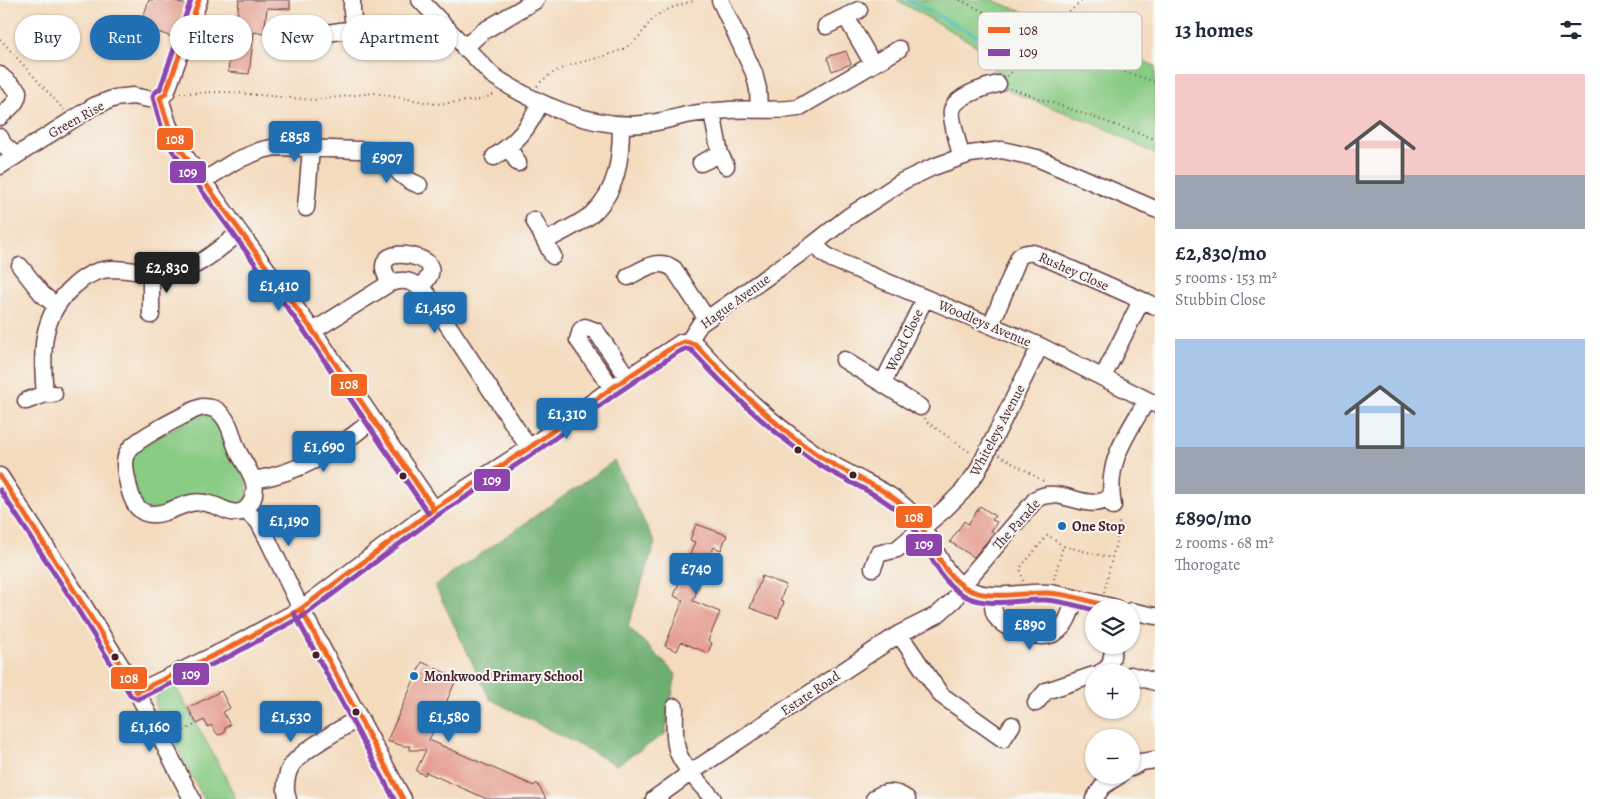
<!DOCTYPE html>
<html lang="en">
<head>
<meta charset="utf-8">
<style>
  body { margin:0; font-family:Alegreya,serif; background:#f6f6f7; color:#1f2937; height:100vh; display:flex; flex-direction:column; font-size:19px; white-space:nowrap }
  * { box-sizing:border-box; margin:0 }
  p { font-size:16px; color:#747a83 }
  .icon { flex:none; width:28px; height:28px; fill:none; stroke:currentColor; stroke-width:2; stroke-linecap:round; stroke-linejoin:round }
  .map { position:relative; flex:1; overflow:hidden }
  .drawer { display:flex; flex-direction:column; background:#fff; width:450px }
  .drawer>* { flex:none }
  .top-card { position:absolute; left:15px; top:15px; width:475px; height:45px; display:flex; gap:10px }
  .fabs { position:absolute; left:1085px; top:599px; display:grid; gap:10px }
  .fabs a { display:grid; place-items:center; width:55px; height:55px; border-radius:50%; background:#fff; box-shadow:0 1px 4px #0004; font-size:25px }
  .price { position:absolute; translate:-50% -42px; padding:0 11px; border-radius:5px; background:#1f6fb2; color:#fff; font-size:16px; line-height:32px; filter:drop-shadow(0 1px 2px #0008) }
  .price::after { content:''; position:absolute; left:50%; top:30px; width:15px; height:11px; margin-left:-8px; background:inherit; clip-path:polygon(0 0,100% 0,50% 100%) }
  .price.selected { background:#222; color:#fff }
  ul { padding:0; list-style:none }
  li { display:grid; align-content:center; gap:10px; height:265px; padding:0 20px }
  li span { display:grid; place-items:center; height:155px; border-radius:0px; color:#555 }
  li>.icon { margin-inline-start:auto }
  span .icon { width:90px; height:90px; fill:#fffc; stroke-width:1 }
  li b { font-size:21px }
  h2 { display:flex; justify-content:space-between; align-items:center; height:60px; padding:0 20px; font-size:21px }
  .chip { padding:0 18px; border-radius:22px; background:#fff; box-shadow:0 1px 4px #0004; font-size:18px; line-height:45px }
  .chip.selected { background:#1f6fb2; color:#fff }
  main { display:flex; flex:1; min-height:0 }
  .map>svg:first-child { display:block }
</style>
</head>
<body>
<main>
<div class="map">
<svg width="1155" height="799" viewBox="0 0 1155 799">
  <rect width="100%" height="100%" fill="#f6f6f2"/>
  <filter id="ink" filterUnits="userSpaceOnUse"><feTurbulence type="fractalNoise" baseFrequency=".02" numOctaves="2"/><feDisplacementMap in="SourceGraphic" scale="10" xChannelSelector="R" yChannelSelector="G"/><feConvolveMatrix kernelMatrix="1 2 1 2 8 2 1 2 1" color-interpolation-filters="sRGB"/></filter>
  <filter id="wash" filterUnits="userSpaceOnUse"><feTurbulence type="fractalNoise" baseFrequency=".0096" numOctaves="4" result="noise"/><feDisplacementMap in="SourceGraphic" scale="20" xChannelSelector="R" yChannelSelector="G"/><feGaussianBlur stdDeviation="1.12" result="paint"/><feColorMatrix in="noise" values="0 0 0 0 0 0 0 0 0 0 0 0 0 0 0 0 0 1.4 0 .05"/><feComposite in="paint" operator="in"/></filter>
  <g filter="url(#wash)">
    <rect width="100%" height="100%" fill="#f4dbbe"/>
    <path fill="#88cb83" stroke="#697557" d="M897 0H993L1032 16 1034 14 1055 25 1155 66V154L1098 125 1008 91 977 46Z
      M211 407 242 459 250 505H213L139 510 126 456Z
      M173 682 222 770 236 799H204L155 706 157 691Z"/>
    <path fill="#6eaf71" stroke="#5c674e" d="M614 461 655 543 628 626 676 674 665 734 617 765 490 699 435 586Z"/>
    <g fill="none" stroke-linecap="round" stroke-linejoin="round">
      <path stroke="#4ebdc4" stroke-width="3" d="M908 0 999 47"/>
    </g>
    <g id="blocks">
      <path fill="#e59e90" d="M149 0H172L187 5 175 38 140 26Z
        M239 0H290V9L267 8 264 34 254 32 249 74 228 72 234 17 237 18Z
        M846 51 851 64 832 71 827 57Z
        M980 506 995 516 992 520 997 522 991 531 994 533 974 557 950 542 964 521 968 524Z
        M696 524 727 535 721 550 714 547 693 601 720 612 708 641 712 643 708 653 681 642 677 651 665 646 683 600 674 596 695 542 690 540Z
        M762 576 786 585 780 601 784 602 778 618 750 608Z
        M422 662 457 678 429 740 534 786 537 783 546 799H487L426 772 425 775 416 771 426 750H410V746H403L387 741Z
        M221 691 230 708 223 712 230 725 225 728V732L222 734 218 735 211 725 208 727 204 720 197 724 188 708Z"/>
    </g>
  </g>
  <g filter="url(#ink)">
    <use href="#blocks" fill-opacity="0" stroke="#643b41" stroke-width="1"/>
    <g fill="none" stroke-linecap="round" stroke-linejoin="round">
      <defs>
        <path id="minor" d="M352 0V11L356 42
          M420 0 492 75C533 103 592 129 642 124 658 123 672 118 687 115 701 112 716 111 729 110 752 108 775 112 798 108L899 49
          M720 0 754 73 758 89 759 109
          M846 17 873 64
          M826 26 859 10
          M327 33 354 29
          M464 48 482 32 536 0
          M0 75 18 91C19 103 8 109 0 117
          M160 98 168 124 178 146 240 233 313 331 434 509
          M160 98 166 93 199 0
          M712 112 720 154 726 166
          M0 137 3 144 15 155
          M509 148 518 163
          M961 156C959 146 950 117 952 110 955 96 986 87 998 84
          M494 157C518 141 528 129 540 103
          M701 163 720 154
          M0 166 94 106 115 98 133 96 148 99 160 98
          M203 181 235 161 262 150 276 147 386 151C396 170 399 177 419 185
          M306 208 311 148
          M534 220 553 256
          M545 241C560 233 578 225 592 214 618 190 621 158 621 125
          M815 243 823 253 832 259 1040 346 1155 404
          M20 266 42 294 56 306
          M151 273V315
          M628 277C643 269 659 257 674 269L707 319
          M390 283C365 243 426 253 430 267 433 275 425 282 420 287
          M991 325 1019 257C1028 249 1037 254 1046 258L1155 306
          M313 331 390 283C408 277 415 283 428 295L529 448
          M689 341 700 324 815 243 848 217 903 181 933 167 970 154 1002 150 1037 158 1155 209
          M844 360 920 407
          M1103 377 1141 301
          M883 383 925 298
          M612 388 578 340 581 330 585 327 596 331 628 378
          M45 394C41 351 40 315 75 285 86 275 98 269 113 269 136 270 159 276 182 270 204 264 221 246 240 233
          M26 401 45 394H54
          M202 407C210 407 217 408 222 415 231 424 232 438 237 449 245 467 261 481 252 501 250 504 248 508 245 510 234 517 223 508 213 505 192 498 184 506 165 512 138 521 131 501 127 479 125 469 123 459 129 450 137 438 179 418 194 410Z
          M0 476 79 598 137 692 192 799
          M254 480C302 472 336 451 372 420
          M1113 506C1105 462 1126 436 1147 400
          M244 510 258 521 267 538 301 609 403 799
          M873 568 878 554 897 549 945 509 963 491 977 472 1040 346
          M993 595C993 602 992 612 997 618 1006 631 1042 641 1055 633 1067 626 1071 611 1075 599
          M1131 611 1155 616
          M899 634 941 695 1003 739 1012 725
          M1101 672C1112 669 1112 655 1114 645
          M1131 675 1155 682
          M137 692 227 649 301 609 434 509 529 448 612 388 682 342 695 344C714 364 733 385 753 404 771 421 792 437 812 451 823 459 836 467 848 473 871 486 896 495 914 516 935 539 939 576 970 590 994 601 1023 591 1049 593 1071 596 1094 603 1116 608
          M1036 703 1046 691 1094 675
          M675 707C675 722 673 742 679 755 687 772 702 785 713 799
          M1131 768 1141 762 1155 760
          M288 799C284 790 286 773 292 765 303 749 340 730 358 718
          M654 799 690 773 899 634 937 615 954 600 962 586 1036 499C1062 484 1088 516 1111 496
          M874 799C884 790 897 791 907 799
          M1094 799 1103 786 1120 775"/>
      </defs>
      <use href="#minor" stroke="#643b41" stroke-width="19"/>
      <path stroke="#643b41" stroke-width="2" stroke-dasharray="1 4" stroke-linecap="butt" d="M960 0 1060 49 1155 82
        M0 39 64 110
        M1007 76 1047 42 1063 18 1083 0
        M537 86C562 58 598 64 628 46 641 38 644 28 654 18 663 9 684 4 696 0
        M1010 88 1155 139
        M180 93 226 92 313 100 374 93 436 104 480 100 495 94
        M925 418 927 422 971 453
        M999 455 1045 482
        M1054 579 1063 546 1112 558 1119 530V519
        M1023 581 1020 568 1048 535 1063 546
        M1104 592 1112 558
        M175 735 197 724"/>
      <use href="#minor" stroke="#fff" stroke-width="16"/>
      <defs>
        <path id="bus-1" d="M199 0 166 93 160 98 168 124 178 146 313 331 434 509
          M0 476 79 598 137 692 227 649 301 609 434 509 529 448 612 388 674 346 684 342 695 344C734 385 772 424 819 456 849 476 887 487 912 514 934 538 939 577 972 591 996 600 1022 592 1047 593 1070 594 1092 602 1114 608
          M301 609 403 799"/>
        <path id="bus-2" d="M191 0 160 89 154 93 153 97 161 126 172 150 307 335 428 513
          M0 490 73 602 131 696 138 699 230 656 305 615 438 515 533 454 616 394 678 352 685 349 691 350C729 391 768 430 815 462 844 482 883 493 907 520 929 544 935 582 967 597 991 608 1019 599 1045 600 1062 601 1078 606 1094 610
          M294 613 394 799"/>
      </defs>
      <use href="#bus-1" stroke="#f6f6f2" stroke-width="9"/>
      <use href="#bus-2" stroke="#f6f6f2" stroke-width="9"/>
      <use href="#bus-1" stroke="#f26522" stroke-width="5"/>
      <use href="#bus-2" stroke="#8e44ad" stroke-width="5"/>
    </g>
  </g>
  <g fill="#4a1f2b" stroke="#f6f6f2" stroke-width="2">
    <circle cx="798" cy="450" r="4.5"/>
    <circle cx="853" cy="475" r="4.5"/>
    <circle cx="403" cy="476" r="4.5"/>
    <circle cx="316" cy="655" r="4.5"/>
    <circle cx="115" cy="657" r="4.5"/>
    <circle cx="356" cy="712" r="4.5"/>
  </g>
  <g fill="#1f6fb2" stroke="#f6f6f2" stroke-width="2">
    <circle cx="1062" cy="526" r="5"/>
    <circle cx="414" cy="676" r="5"/>
  </g>
  <g text-anchor="middle" stroke-width="4" stroke-linejoin="round" paint-order="stroke">
    <g font-size="14" fill="#4a1f2b" stroke="#f6f6f2">
      <text transform="translate(76 119) rotate(-29)" y="5">Green Rise</text>
      <text transform="translate(1074 271) rotate(24)" y="5">Rushey Close</text>
      <text transform="translate(735 301) rotate(-36)" y="5">Hague Avenue</text>
      <text transform="translate(985 323) rotate(23)" y="5">Woodleys Avenue</text>
      <text transform="translate(904 340) rotate(-64)" y="5">Wood Close</text>
      <text transform="translate(997 430) rotate(-62)" y="5">Whiteleys Avenue</text>
      <text transform="translate(1016 524) rotate(-48)" y="5">The Parade</text>
      <text transform="translate(810 693) rotate(-34)" y="5">Estate Road</text>
    </g>
    <g font-size="14" font-weight="bold" fill="#4a1f2b" stroke="#f6f6f2" text-anchor="start">
      <text x="1072" y="531">One Stop</text>
      <text x="424" y="681">Monkwood Primary School</text>
    </g>
  </g>
  <rect x="978" y="12" width="164" height="58" rx="8" fill="#f6f6f2" stroke="#c2b6b6" stroke-width="1"/>
  <rect x="988" y="27" width="22" height="6" fill="#f26522"/>
  <rect x="988" y="49" width="22" height="7" fill="#8e44ad"/>
  <g font-size="14" fill="#4a1f2b">
    <text x="1019" y="35">108</text>
    <text x="1019" y="57">109</text>
  </g>
  <g stroke="#f6f6f2" stroke-width="2">
    <rect x="156" y="127" width="38" height="24" rx="5" fill="#f26522"/>
    <rect x="169" y="160" width="38" height="24" rx="5" fill="#8e44ad"/>
    <rect x="330" y="373" width="38" height="24" rx="5" fill="#f26522"/>
    <rect x="473" y="468" width="38" height="24" rx="5" fill="#8e44ad"/>
    <rect x="895" y="505" width="38" height="24" rx="5" fill="#f26522"/>
    <rect x="905" y="533" width="38" height="24" rx="5" fill="#8e44ad"/>
    <rect x="172" y="662" width="38" height="24" rx="5" fill="#8e44ad"/>
    <rect x="110" y="666" width="38" height="24" rx="5" fill="#f26522"/>
  </g>
  <g font-size="14" text-anchor="middle" font-weight="bold" fill="#fff">
    <text x="175" y="144">108</text>
    <text x="188" y="177">109</text>
    <text x="349" y="389">108</text>
    <text x="492" y="485">109</text>
    <text x="914" y="522">108</text>
    <text x="924" y="549">109</text>
    <text x="191" y="679">109</text>
    <text x="129" y="683">108</text>
  </g>
</svg>
<div class="fabs">
<a><svg class="icon" aria-label="layers" viewBox="0 0 24 24"><path d="M12 4l9 5-9 5-9-5zM3 14l9 5 9-5"/></svg></a>
<a>+</a>
<a>−</a>
</div>
<b class="price" style="left:295px;top:163px">£858</b>
<b class="price" style="left:387px;top:184px">£907</b>
<b class="price selected" style="left:167px;top:294px">£2,830</b>
<b class="price" style="left:279px;top:312px">£1,410</b>
<b class="price" style="left:435px;top:334px">£1,450</b>
<b class="price" style="left:567px;top:440px">£1,310</b>
<b class="price" style="left:324px;top:473px">£1,690</b>
<b class="price" style="left:289px;top:547px">£1,190</b>
<b class="price" style="left:696px;top:595px">£740</b>
<b class="price" style="left:1030px;top:651px">£890</b>
<b class="price" style="left:291px;top:743px">£1,530</b>
<b class="price" style="left:449px;top:743px">£1,580</b>
<b class="price" style="left:150px;top:753px">£1,160</b>
<div class="top-card">
<a class="chip">Buy</a>
<a class="chip selected">Rent</a>
<a class="chip">Filters</a>
<a class="chip">New</a>
<a class="chip">Apartment</a>
</div>
</div>
<section class="drawer">
<h2>13 homes<svg class="icon" aria-label="filters" viewBox="0 0 24 24"><path d="M4 7h16M4 17h16"/><circle cx="9" cy="7" r="2"/><circle cx="15" cy="17" r="2"/></svg></h2>
<ul>
<li><span style="background:linear-gradient(#f6c9c9 65%,#9aa5b1 0)"><svg class="icon" aria-label="home" viewBox="0 0 24 24"><path d="M3 11l9-7 9 7M6 9v11h12V9"/></svg></span><div><b>£2,830/mo</b><p>5 rooms · 153 m²</p><p>Stubbin Close</p></div></li>
<li><span style="background:linear-gradient(#a9c7e8 70%,#9aa5b1 0)"><svg class="icon" aria-label="home" viewBox="0 0 24 24"><path d="M3 11l9-7 9 7M6 9v11h12V9"/></svg></span><div><b>£890/mo</b><p>2 rooms · 68 m²</p><p>Thorogate</p></div></li>
</ul>
</section>
</main>
</body>
</html>
